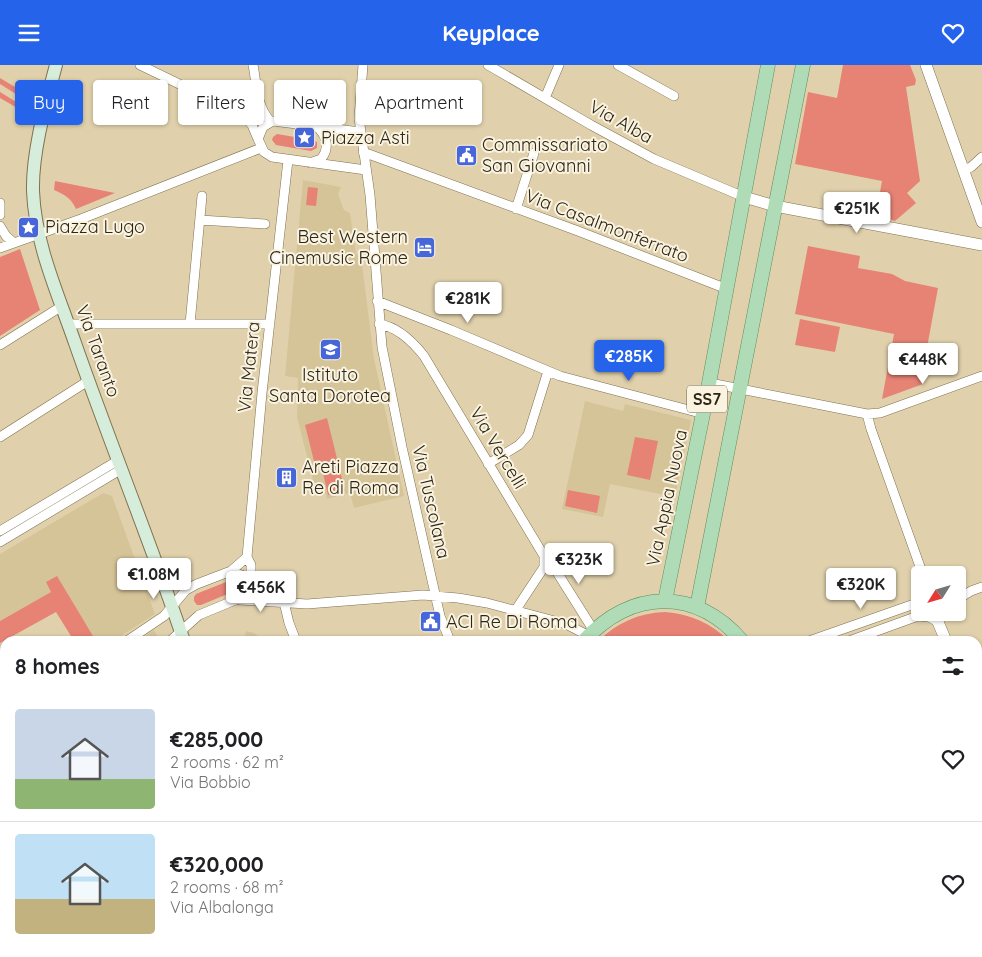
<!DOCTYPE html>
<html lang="en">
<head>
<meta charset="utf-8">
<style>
  body { margin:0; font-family:Quicksand,sans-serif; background:#f2f2f2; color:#202124; height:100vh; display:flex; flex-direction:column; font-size:19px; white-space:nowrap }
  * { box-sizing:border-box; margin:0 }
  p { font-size:16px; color:#757577 }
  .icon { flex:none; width:28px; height:28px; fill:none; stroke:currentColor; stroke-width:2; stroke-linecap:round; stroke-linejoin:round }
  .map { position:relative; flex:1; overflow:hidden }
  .sheet { position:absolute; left:0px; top:571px; width:982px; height:321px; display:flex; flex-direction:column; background:#fff; border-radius:15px 15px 0 0; box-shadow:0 1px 4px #0004 }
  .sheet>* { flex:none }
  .guide { position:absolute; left:15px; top:15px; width:500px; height:45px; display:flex; gap:10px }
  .needle { width:32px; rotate:233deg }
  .tools { position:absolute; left:911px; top:501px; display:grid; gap:10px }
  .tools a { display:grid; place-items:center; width:55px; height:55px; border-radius:5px; background:#fff; box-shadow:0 1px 4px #0004; font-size:25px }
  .price { position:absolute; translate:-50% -42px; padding:0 11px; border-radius:5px; background:#fff; color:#222; font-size:16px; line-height:32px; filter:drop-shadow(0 1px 2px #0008) }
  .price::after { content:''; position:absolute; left:50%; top:30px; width:15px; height:11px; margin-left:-8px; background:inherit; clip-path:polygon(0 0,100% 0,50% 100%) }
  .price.active { background:#2563eb; color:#fff }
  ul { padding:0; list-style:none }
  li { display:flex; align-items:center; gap:15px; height:125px; padding:0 15px }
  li+li { border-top:1px solid #e0e0e0 }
  li span { display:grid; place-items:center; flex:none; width:140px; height:100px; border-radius:5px; color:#555 }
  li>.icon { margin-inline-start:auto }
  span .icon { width:60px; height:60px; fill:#fffc; stroke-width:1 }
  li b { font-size:21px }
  h2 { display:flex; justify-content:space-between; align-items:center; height:60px; padding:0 15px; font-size:21px }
  .tag { padding:0 18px; border-radius:5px; background:#fff; box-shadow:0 1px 4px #0004; font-size:18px; line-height:45px }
  .tag.active { background:#2563eb; color:#fff }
  header { display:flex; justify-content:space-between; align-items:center; height:65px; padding:0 15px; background:#2563eb; color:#fff; font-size:22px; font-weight:700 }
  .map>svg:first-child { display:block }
</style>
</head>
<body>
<header><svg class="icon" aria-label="menu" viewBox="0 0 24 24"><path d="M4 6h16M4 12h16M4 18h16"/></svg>Keyplace<svg class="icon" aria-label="heart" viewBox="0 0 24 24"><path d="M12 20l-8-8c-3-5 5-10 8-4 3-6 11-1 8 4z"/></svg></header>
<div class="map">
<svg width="982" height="892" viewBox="0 0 982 892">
  <rect width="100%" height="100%" fill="#e0d1ac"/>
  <path fill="#d6c499" d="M303 115 341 122 338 129 344 145 350 148 356 189 361 191 374 294 404 431 354 443 350 428 327 434 326 429 317 431 297 352 298 313 285 311Z
    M585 336 623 346 625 339 691 355 675 432 610 419 603 452 562 444Z
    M103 428 112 431 155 549 113 576H96L57 512 51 527 0 556V489Z
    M154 565 160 576H138Z
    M246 566 254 568 265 576H244Z
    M982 759V889L978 885V760Z"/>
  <path fill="#e68375" d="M843 0H910L916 15 915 20 906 22 920 116 907 128 916 138 895 156 876 149 882 116 795 99 808 27 837 33Z
    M0 13 25 28 19 31 0 19Z
    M0 27 18 38 19 44 0 33Z
    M277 69 313 75 317 77V83L311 86 276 80 272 75 273 72Z
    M55 116 115 128 76 144C71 133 65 130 54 125Z
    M308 122 318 123 316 141 306 140Z
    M808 181 860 191 858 203 892 209 905 216 938 223 921 315 923 319 882 334 894 269 795 249Z
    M20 184 40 245 0 271V192Z
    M800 254 840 262 835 287 795 280Z
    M327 353 345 426 328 430 320 395 314 396 305 360Z
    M635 372 658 376 650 415 627 410Z
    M568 425 600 431 597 448 565 441Z
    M57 511 96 576H74L56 547 0 578V556L51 527 46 517Z
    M226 517H229L233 521V525L230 528 201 540H197L194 536V532L196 529Z
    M665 547C689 549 712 558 729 576H598C617 558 638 548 665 547Z
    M434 888H508L507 892H420Z"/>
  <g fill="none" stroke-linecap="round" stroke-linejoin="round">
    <defs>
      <path id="minor" d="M140 0 243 50 252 60 258 74
        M253 0C257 20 256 40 270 56
        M363 0 359 53 370 130 382 282 402 382 440 551 450 576
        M488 0 591 60 654 94 744 132
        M618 0 674 31
        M545 33 559 0
        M360 67 273 56 263 62 258 74 264 87 272 92 366 105
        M363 87 578 166 727 224
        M310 98 321 94C330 83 327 71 317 62
        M964 105 971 102 982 92
        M0 138V150
        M516 144 534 88
        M200 155 265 159
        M0 161 6 171 14 178
        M0 183 81 154 261 83
        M377 236 451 265 560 311 704 349
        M68 259H270
        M190 259 202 131
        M379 259C398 262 413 277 424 291L544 491 555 504 594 566
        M0 280 62 241
        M710 318 867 349 880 348 982 311
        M867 349 871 364 923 510
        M0 372 88 316
        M488 399 519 380 528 370 548 306
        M0 466 117 396
        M0 477 120 405
        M247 492 251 500V514L283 536
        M958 534 971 526 982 522
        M240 535 307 539 423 530 458 533 487 538 566 559 589 571
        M284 537 289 558 296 576
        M515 546 544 502V491
        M127 576 164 551 186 525 197 519 231 506 247 492 262 328 288 95
        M170 576 199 550 245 531 248 527 251 514 231 506
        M809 576 920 537
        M849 576 918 551 929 552 938 557 943 548
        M978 628 982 627
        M0 636 5 644
        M0 661 5 657
        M0 687 5 684
        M978 741 982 740
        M367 888 369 892
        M386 892 401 888
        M521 892 522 888
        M818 892 819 888"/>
      <path id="tertiary" d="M926 0 982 157
        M744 132 775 141 982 180
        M938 557 946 576
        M978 662 982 675"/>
      <path id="secondary" d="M56 0C46 38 32 87 33 126 35 179 58 229 75 278 110 378 150 476 184 576
        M935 888 940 892
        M962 888 967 892
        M597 892V888
        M630 892 631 888"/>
      <path id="primary" d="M665 536 707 329 768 0
        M697 542 803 0
        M584 576C630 524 696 522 742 576
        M303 888 305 892
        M74 892 81 888"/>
    </defs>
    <use href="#minor" stroke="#7f7250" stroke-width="10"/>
    <use href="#tertiary" stroke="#7f7250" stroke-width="12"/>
    <use href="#secondary" stroke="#7f7250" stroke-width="14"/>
    <use href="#primary" stroke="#5e8d60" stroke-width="15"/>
    <use href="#minor" stroke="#fff" stroke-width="9"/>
    <use href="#tertiary" stroke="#fff" stroke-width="11"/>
    <use href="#secondary" stroke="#d7eddb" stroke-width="12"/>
    <use href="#primary" stroke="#afdcb6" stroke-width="14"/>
  </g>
  <defs>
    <symbol id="sight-square" viewBox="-11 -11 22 22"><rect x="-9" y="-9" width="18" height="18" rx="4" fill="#4766d9" stroke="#faf3e0"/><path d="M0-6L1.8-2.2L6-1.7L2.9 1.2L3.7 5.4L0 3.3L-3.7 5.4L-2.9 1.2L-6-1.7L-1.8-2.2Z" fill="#fff"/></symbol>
    <symbol id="civic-square" viewBox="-11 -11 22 22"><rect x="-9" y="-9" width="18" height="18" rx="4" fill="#4766d9" stroke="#faf3e0"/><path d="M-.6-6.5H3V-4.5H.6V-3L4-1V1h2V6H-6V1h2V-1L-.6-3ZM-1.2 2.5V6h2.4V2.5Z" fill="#fff"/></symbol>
    <symbol id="hotel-square" viewBox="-11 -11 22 22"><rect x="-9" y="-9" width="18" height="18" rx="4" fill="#4766d9" stroke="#faf3e0"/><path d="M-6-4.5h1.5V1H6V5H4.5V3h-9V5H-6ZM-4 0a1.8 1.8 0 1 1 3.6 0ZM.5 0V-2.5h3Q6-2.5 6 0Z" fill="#fff"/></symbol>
    <symbol id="school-square" viewBox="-11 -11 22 22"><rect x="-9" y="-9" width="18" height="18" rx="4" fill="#4766d9" stroke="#faf3e0"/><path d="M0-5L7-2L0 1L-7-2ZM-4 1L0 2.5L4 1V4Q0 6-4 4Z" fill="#fff"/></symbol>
    <symbol id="building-square" viewBox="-11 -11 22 22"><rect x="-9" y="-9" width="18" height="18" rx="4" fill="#4766d9" stroke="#faf3e0"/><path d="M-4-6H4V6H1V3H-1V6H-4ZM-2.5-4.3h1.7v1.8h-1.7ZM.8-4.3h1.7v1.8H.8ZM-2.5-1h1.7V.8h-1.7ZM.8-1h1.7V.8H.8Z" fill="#fff"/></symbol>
  </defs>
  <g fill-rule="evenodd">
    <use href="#sight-square" x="292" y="60" width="25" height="25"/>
    <use href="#civic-square" x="454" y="78" width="25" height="25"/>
    <use href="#sight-square" x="16" y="150" width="25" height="25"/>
    <use href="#hotel-square" x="412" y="170" width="25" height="25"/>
    <use href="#school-square" x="318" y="272" width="25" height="25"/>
    <use href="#building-square" x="274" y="400" width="25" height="25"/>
    <use href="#civic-square" x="418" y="544" width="25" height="25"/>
  </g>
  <g text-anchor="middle" stroke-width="4" stroke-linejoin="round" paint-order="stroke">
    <rect fill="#faf3e0" stroke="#6a6454" stroke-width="1" x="687" y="320.5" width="40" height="27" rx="4"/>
    <g font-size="16" font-weight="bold" fill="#2c2618">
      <text x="707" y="340">SS7</text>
    </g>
    <g font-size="18" fill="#2c2618" stroke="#faf3e0">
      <text transform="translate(621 57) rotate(29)" y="6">Via Alba</text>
      <text transform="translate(607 161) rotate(21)" y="6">Via Casalmonferrato</text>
      <text transform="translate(98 286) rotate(70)" y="6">Via Taranto</text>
      <text transform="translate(249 302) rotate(-84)" y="6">Via Matera</text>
      <text transform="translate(498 383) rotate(59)" y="6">Via Vercelli</text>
      <text transform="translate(667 433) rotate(-78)" y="6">Via Appia Nuova</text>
      <text transform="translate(431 437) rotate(77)" y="6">Via Tuscolana</text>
    </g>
    <g font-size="18" fill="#2c2618" stroke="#faf3e0" text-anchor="start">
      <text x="321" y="79">Piazza Asti</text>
      <text x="482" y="86">Commissariato<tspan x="482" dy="21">San Giovanni</tspan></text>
      <text x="45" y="168">Piazza Lugo</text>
      <text x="408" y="178" text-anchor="end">Best Western<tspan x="408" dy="21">Cinemusic Rome</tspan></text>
      <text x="330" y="316" text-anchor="middle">Istituto<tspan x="330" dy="21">Santa Dorotea</tspan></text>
      <text x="302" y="408">Areti Piazza<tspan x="302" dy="21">Re di Roma</tspan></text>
      <text x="446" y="563">ACI Re Di Roma</text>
    </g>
  </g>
</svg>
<div class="tools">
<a><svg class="needle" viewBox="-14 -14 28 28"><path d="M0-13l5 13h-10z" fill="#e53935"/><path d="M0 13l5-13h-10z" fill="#757577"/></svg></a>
</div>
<b class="price" style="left:857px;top:169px">€251K</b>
<b class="price" style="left:468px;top:259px">€281K</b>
<b class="price active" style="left:629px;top:317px">€285K</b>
<b class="price" style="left:923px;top:320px">€448K</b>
<b class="price" style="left:579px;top:520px">€323K</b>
<b class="price" style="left:154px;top:535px">€1.08M</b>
<b class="price" style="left:861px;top:545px">€320K</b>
<b class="price" style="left:261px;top:548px">€456K</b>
<div class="guide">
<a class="tag active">Buy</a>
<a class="tag">Rent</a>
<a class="tag">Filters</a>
<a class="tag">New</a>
<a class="tag">Apartment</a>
</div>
<section class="sheet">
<h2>8 homes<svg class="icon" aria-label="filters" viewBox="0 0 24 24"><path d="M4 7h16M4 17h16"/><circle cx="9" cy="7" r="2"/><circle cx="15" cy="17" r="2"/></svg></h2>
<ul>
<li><span style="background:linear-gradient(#c9d6e8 70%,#8fb573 0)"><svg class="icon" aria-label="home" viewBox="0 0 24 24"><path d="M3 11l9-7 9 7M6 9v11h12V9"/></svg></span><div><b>€285,000</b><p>2 rooms · 62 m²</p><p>Via Bobbio</p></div><svg class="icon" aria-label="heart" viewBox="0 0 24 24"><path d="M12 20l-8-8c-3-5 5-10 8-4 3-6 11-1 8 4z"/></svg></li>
<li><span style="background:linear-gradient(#bfe0f5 65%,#c2b280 0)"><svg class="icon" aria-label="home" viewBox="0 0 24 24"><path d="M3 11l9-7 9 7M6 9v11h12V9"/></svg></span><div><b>€320,000</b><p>2 rooms · 68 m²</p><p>Via Albalonga</p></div><svg class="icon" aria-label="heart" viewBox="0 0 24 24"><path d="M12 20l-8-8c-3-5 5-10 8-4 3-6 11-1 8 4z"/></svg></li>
</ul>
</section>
</div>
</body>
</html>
